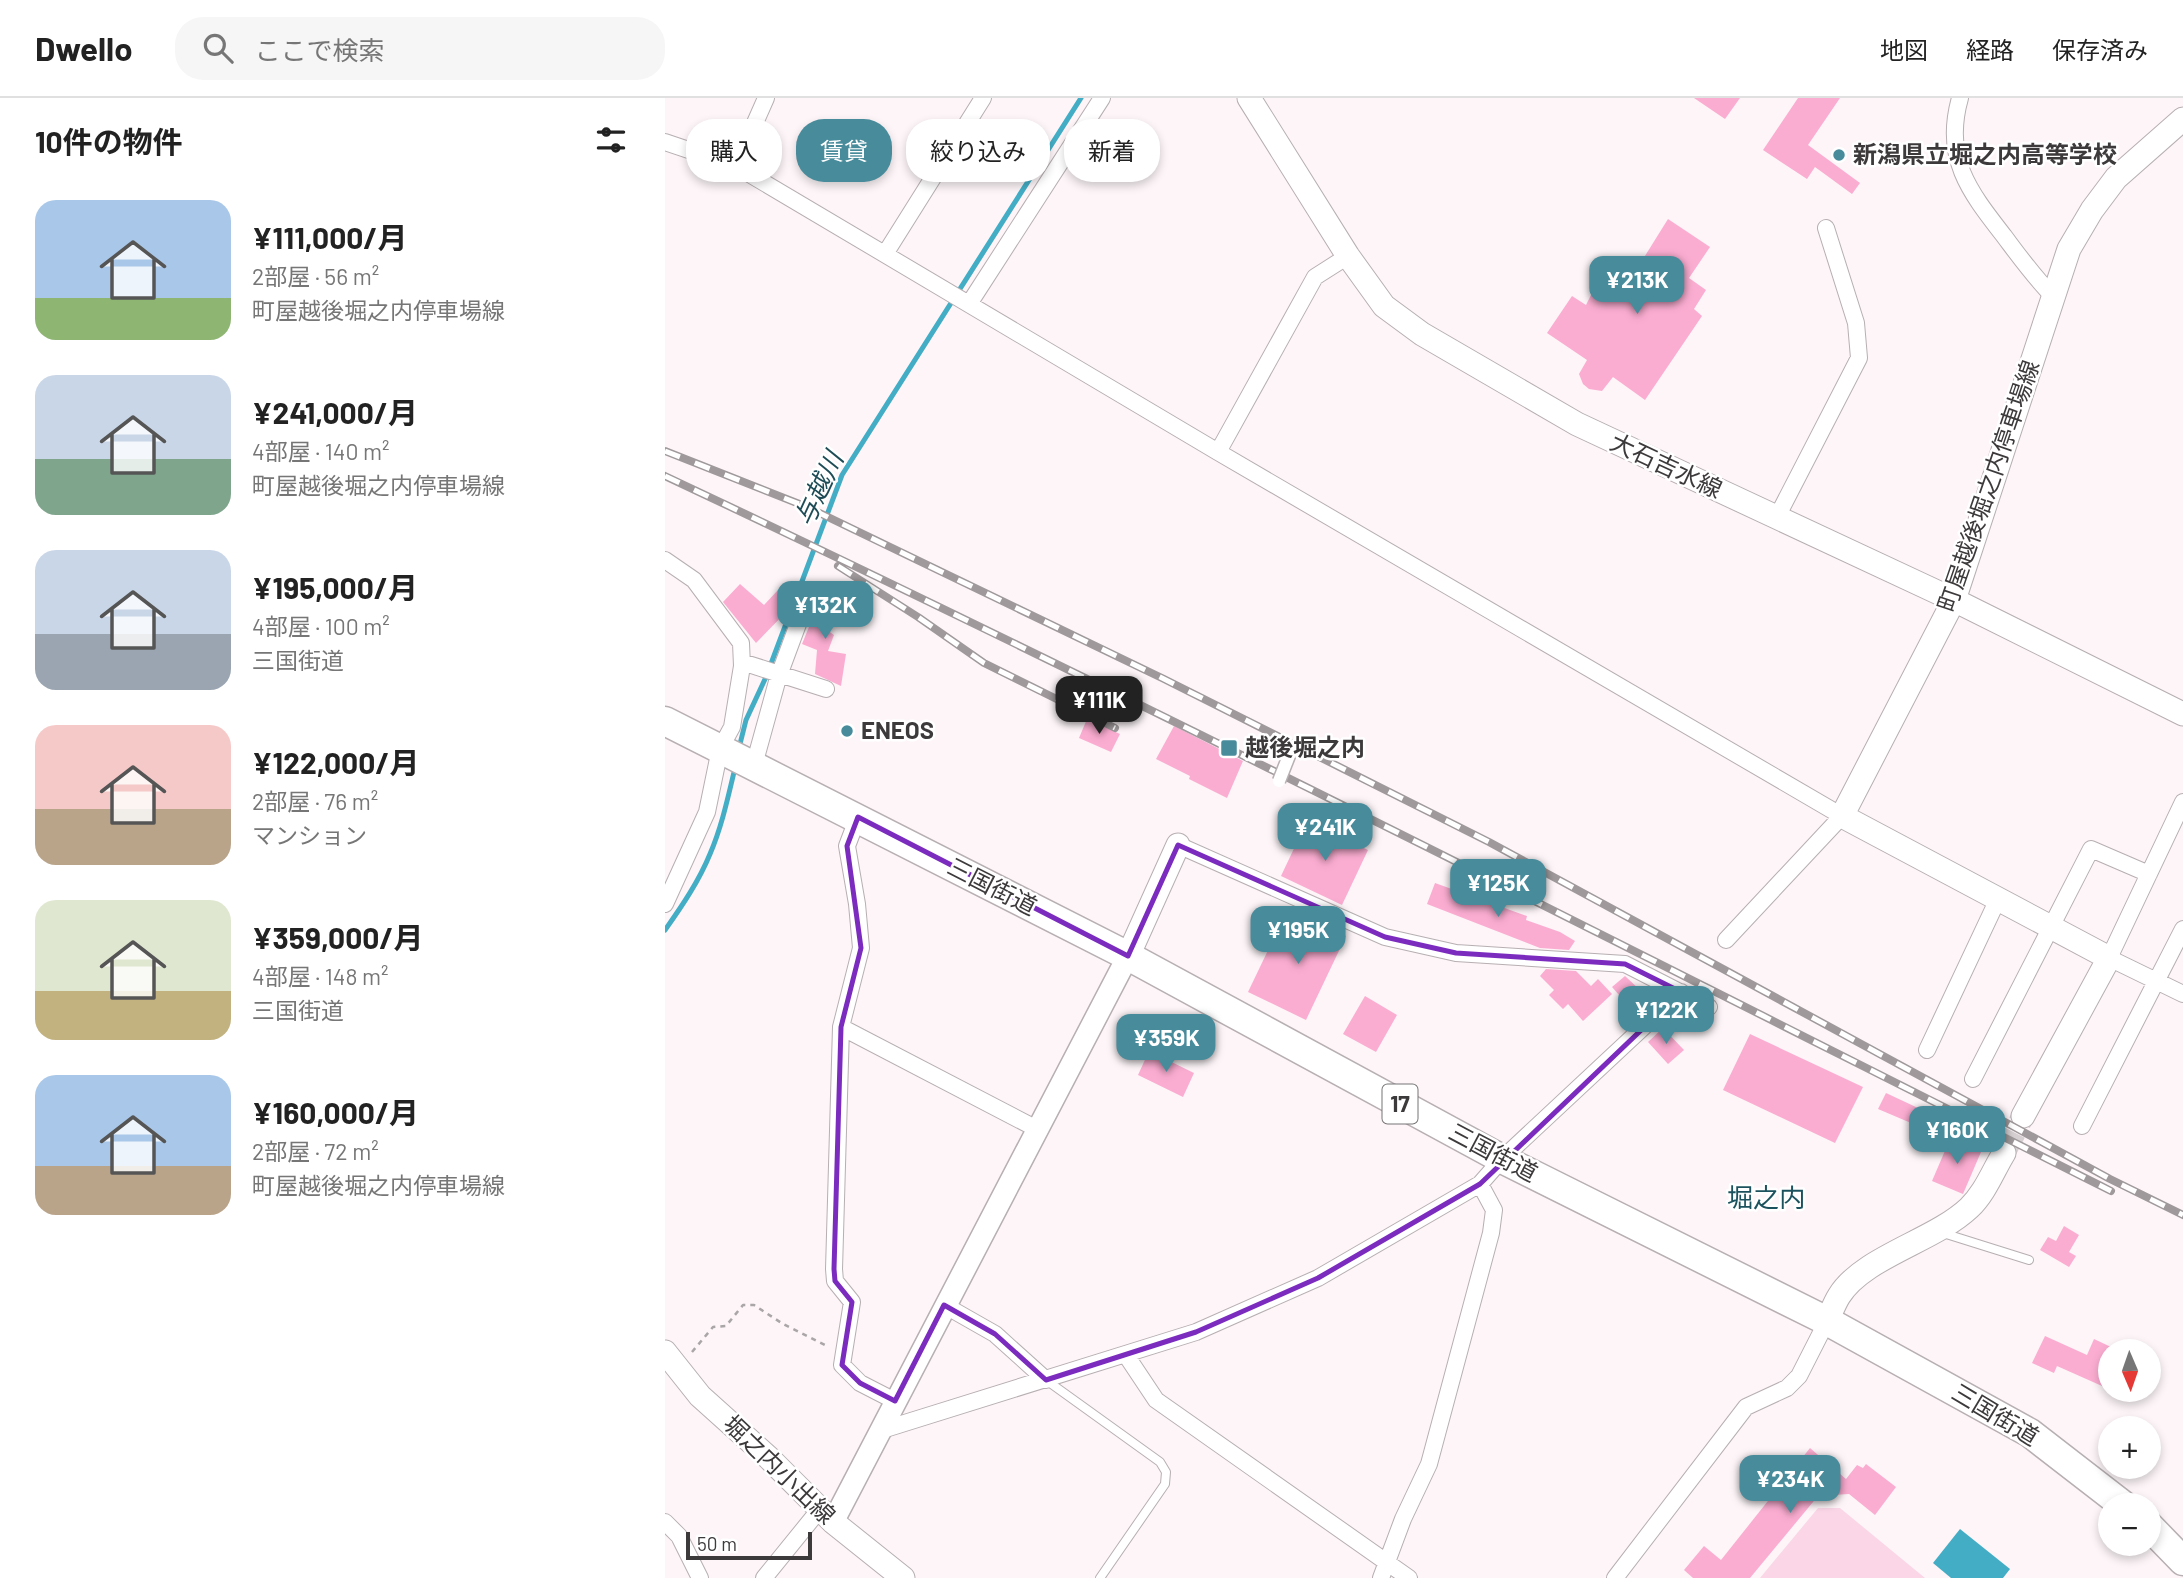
<!DOCTYPE html>
<html lang="ja">
<head>
<meta charset="utf-8">
<style>
  body { margin:0; font-family:Barlow,"Noto Sans JP",sans-serif; background:#f6f6f6; color:#222; height:100vh; display:flex; flex-direction:column; font-size:26px; white-space:nowrap }
  * { box-sizing:border-box; margin:0 }
  p { font-size:23px; color:#767676 }
  .icon { flex:none; width:38px; height:38px; fill:none; stroke:currentColor; stroke-width:2; stroke-linecap:round; stroke-linejoin:round }
  .map { position:relative; flex:1; overflow:hidden }
  .details { display:flex; flex-direction:column; background:#fff; width:665px }
  .details>* { flex:none }
  .hud { position:absolute; left:21px; top:21px; width:665px; height:63px; display:flex; gap:14px }
  .needle { width:46px; rotate:178deg }
  .controls { position:absolute; left:1433px; top:1241px; display:grid; gap:14px }
  .controls a { display:grid; place-items:center; width:63px; height:63px; border-radius:50%; background:#fff; box-shadow:0 4px 10px #0003; font-size:35px }
  .scale { position:absolute; left:21px; bottom:18px; width:126px; box-sizing:border-box; padding-left:7px; border:4px solid #3d3a3b; border-top:0; font-size:19px; line-height:24px; white-space:nowrap; color:#3d3a3b; -webkit-text-stroke:5px #fff; paint-order:stroke }
  .price { position:absolute; translate:-50% -60px; padding:0 16px; border-radius:14px; background:#488b9b; color:#fff; font-size:23px; line-height:46px; filter:drop-shadow(0 2px 4px #0008) }
  .price::after { content:''; position:absolute; left:50%; top:42px; width:21px; height:16px; margin-left:-10px; background:inherit; clip-path:polygon(0 0,100% 0,50% 100%) }
  .price.active { background:#222; color:#fff }
  ul { padding:0; list-style:none }
  li { display:flex; align-items:center; gap:21px; height:175px; padding:0 35px }
  li span { display:grid; place-items:center; flex:none; width:196px; height:140px; border-radius:21px; color:#555 }
  li>.icon { margin-inline-start:auto }
  span .icon { width:84px; height:84px; fill:#fffc; stroke-width:1 }
  li b { font-size:30px }
  h2 { display:flex; justify-content:space-between; align-items:center; height:84px; padding:0 35px; font-size:30px }
  .tag { padding:0 24px; border-radius:28px; background:#fff; box-shadow:0 4px 10px #0003; font-size:24px; line-height:63px }
  .tag.active { background:#488b9b; color:#fff }
  header { display:flex; align-items:center; gap:42px; box-sizing:border-box; height:98px; padding:0 35px; background:#fff; border-bottom:2px solid #e0e0e0 }
  header strong { font-size:33px }
  nav { display:flex; gap:38px; margin-inline-start:auto; font-size:24px }
  .search { width:490px; height:63px; background:#f6f6f6; display:flex; align-items:center; gap:18px; box-sizing:border-box; padding:0 24px; border-radius:28px; color:#767676; font-size:26px }
  main { display:flex; flex:1; min-height:0 }
  .map>svg:first-child { display:block }
</style>
</head>
<body>
<header>
<strong>Dwello</strong>
<div class="search"><svg class="icon" aria-label="search" viewBox="0 0 24 24"><circle cx="10" cy="10" r="6"/><path d="M15 15l6 6"/></svg>ここで検索</div>
<nav><a>地図</a><a>経路</a><a>保存済み</a></nav>
</header>
<main>
<section class="details">
<h2>10件の物件<svg class="icon" aria-label="filters" viewBox="0 0 24 24"><path d="M4 7h16M4 17h16"/><circle cx="9" cy="7" r="2"/><circle cx="15" cy="17" r="2"/></svg></h2>
<ul>
<li><span style="background:linear-gradient(#a9c7e8 70%,#8fb573 0)"><svg class="icon" aria-label="home" viewBox="0 0 24 24"><path d="M3 11l9-7 9 7M6 9v11h12V9"/></svg></span><div><b>¥111,000/月</b><p>2部屋 · 56 m²</p><p>町屋越後堀之内停車場線</p></div></li>
<li><span style="background:linear-gradient(#c9d6e8 60%,#7fa58c 0)"><svg class="icon" aria-label="home" viewBox="0 0 24 24"><path d="M3 11l9-7 9 7M6 9v11h12V9"/></svg></span><div><b>¥241,000/月</b><p>4部屋 · 140 m²</p><p>町屋越後堀之内停車場線</p></div></li>
<li><span style="background:linear-gradient(#c9d6e8 60%,#9aa5b1 0)"><svg class="icon" aria-label="home" viewBox="0 0 24 24"><path d="M3 11l9-7 9 7M6 9v11h12V9"/></svg></span><div><b>¥195,000/月</b><p>4部屋 · 100 m²</p><p>三国街道</p></div></li>
<li><span style="background:linear-gradient(#f6c9c9 60%,#b9a48a 0)"><svg class="icon" aria-label="home" viewBox="0 0 24 24"><path d="M3 11l9-7 9 7M6 9v11h12V9"/></svg></span><div><b>¥122,000/月</b><p>2部屋 · 76 m²</p><p>マンション</p></div></li>
<li><span style="background:linear-gradient(#dfe7d0 65%,#c2b280 0)"><svg class="icon" aria-label="home" viewBox="0 0 24 24"><path d="M3 11l9-7 9 7M6 9v11h12V9"/></svg></span><div><b>¥359,000/月</b><p>4部屋 · 148 m²</p><p>三国街道</p></div></li>
<li><span style="background:linear-gradient(#a9c7e8 65%,#b9a48a 0)"><svg class="icon" aria-label="home" viewBox="0 0 24 24"><path d="M3 11l9-7 9 7M6 9v11h12V9"/></svg></span><div><b>¥160,000/月</b><p>2部屋 · 72 m²</p><p>町屋越後堀之内停車場線</p></div></li>
</ul>
</section>
<div class="map">
<svg width="1518" height="1480" viewBox="0 0 1518 1480">
  <rect width="100%" height="100%" fill="#fdf5f8"/>
  <path fill="#fad6e6" d="M1153 1410H1175L1260 1480H1095Z"/>
  <path fill="#43adc5" d="M1295 1431 1345 1471 1338 1480H1286L1268 1465Z"/>
  <g fill="none" stroke-linecap="round" stroke-linejoin="round">
    <path stroke="#43adc5" stroke-width="5" d="M74 650 81 622 101 579 177 377 416 0
      M0 832C17 808 34 783 45 756 57 728 63 699 70 670"/>
  </g>
  <path fill="#fbadd1" d="M1029 0H1075L1060 21Z
    M1133 0H1175L1143 47 1195 85 1187 96 1150 69 1142 81 1098 52Z
    M1003 121 1045 149 1024 180 1041 192 1029 211 1037 218 980 302 948 279 937 293 924 291 918 286 914 276 922 262 882 235 907 198 921 207 941 167 965 182Z
    M75 486 99 507 113 492 128 507 91 545 58 504Z
    M156 492 172 500 159 530 169 537 163 553 181 556 176 588 150 576 152 552 137 546 146 524 150 528 148 510Z
    M422 621 455 636 446 654 414 640Z
    M509 628 578 663 562 700 524 681 525 678 491 661Z
    M642 723 703 752 677 807 616 778Z
    M770 785 862 818 861 822 895 834 910 843 904 852 875 850 762 806Z
    M625 811 681 838 641 922 583 894 606 846 615 850 626 827 619 823Z
    M881 871 911 873 926 888 933 881 947 896 918 923 903 906 898 911 884 897 889 892 875 878Z
    M960 878 989 905 976 917 965 904 962 906 947 889Z
    M700 898 732 917 711 954 678 936Z
    M998 930 1019 952 1003 966 983 944Z
    M1085 936 1198 989 1170 1045 1058 992Z
    M484 953 529 975 518 999 473 977Z
    M1221 995 1283 1024 1274 1041 1246 1025 1213 1011Z
    M1285 1041 1316 1054 1298 1096 1267 1083Z
    M1399 1128 1414 1137 1404 1154 1411 1158 1404 1169 1375 1152 1383 1139 1391 1143Z
    M1380 1238 1422 1257 1429 1241 1446 1249V1292L1392 1268 1389 1275 1367 1265Z
    M1145 1350 1181 1381 1192 1367 1198 1370 1201 1366 1231 1389 1210 1417 1184 1396 1153 1398 1085 1480H1028L1019 1472 1039 1448 1056 1462Z"/>
  <g fill="none" stroke-linecap="round" stroke-linejoin="round">
    <path stroke="#d7d0d2" stroke-width="23" stroke-dasharray="23 11" stroke-linecap="butt" d="M1339 1055 1358 1018"/>
    <defs>
      <path id="service" d="M1278 1135 1364 1162
        M381 1282 495 1364 501 1374 500 1386 435 1480"/>
      <path id="minor" d="M1295 0C1278 60 1304 93 1339 138 1354 158 1369 179 1387 197
        M0 44 71 68 553 354 1177 718 1061 842
        M71 68 101 0
        M220 156 318 0
        M304 206 437 0
        M553 354 650 179 683 158
        M1112 419 1194 260 1191 225 1161 130
        M0 462 29 482 76 545 77 568 67 629 55 651 42 714 0 806
        M77 564 161 591
        M89 667 113 580 136 518
        M1518 704 1444 860 1518 896
        M193 719 182 748 192 806 196 850 176 929 169 1171 170 1183 187 1204 177 1267 195 1285 230 1303
        M513 747 720 839 791 855 960 866 1044 909
        M176 929 372 1031
        M1262 952 1333 801
        M1308 981 1426 751 1484 776
        M1417 1028 1518 831
        M279 1207 330 1236 381 1282
        M461 1257 491 1302 744 1480
        M214 1333 531 1234 653 1180 815 1086 837 1061 1016 894
        M0 1424 14 1438 35 1480
        M99 1480 155 1411
        M716 1480 738 1421 764 1366 826 1135 829 1112 815 1086
        M950 1480 1081 1309 1122 1290 1134 1278 1162 1223"/>
      <path id="tertiary" d="M168 1424 463 858"/>
      <path id="secondary" d="M584 0 683 158 719 208 757 236 912 326 1289 502 1518 616
        M463 858 513 747
        M1358 1018 1444 860 1177 718 1289 502 1404 151 1427 112 1451 80 1518 21
        M1162 1223C1166 1215 1169 1206 1174 1198 1198 1159 1269 1143 1304 1110 1320 1095 1328 1073 1339 1055
        M0 1254 35 1298 104 1360 168 1424 238 1480"/>
      <path id="trunk" d="M0 623 463 858 837 1061 1162 1223 1365 1335 1458 1407
        M1484 1428 1518 1463"/>
    </defs>
    <use href="#service" stroke="#b7afb2" stroke-width="10"/>
    <use href="#minor" stroke="#b7afb2" stroke-width="18"/>
    <use href="#tertiary" stroke="#b7afb2" stroke-width="24"/>
    <use href="#secondary" stroke="#b7afb2" stroke-width="25"/>
    <use href="#trunk" stroke="#b7afb2" stroke-width="31"/>
    <path stroke="#aaa5a7" stroke-width="2.5" stroke-dasharray="5 5" stroke-linecap="butt" d="M27 1254 48 1229 61 1228 78 1207H89L118 1226 162 1248"/>
    <use href="#service" stroke="#fff" stroke-width="8"/>
    <use href="#minor" stroke="#fff" stroke-width="16"/>
    <use href="#tertiary" stroke="#fff" stroke-width="21"/>
    <use href="#secondary" stroke="#fff" stroke-width="23"/>
    <use href="#trunk" stroke="#fff" stroke-width="28"/>
    <defs>
      <path id="rail" d="M0 353 142 409 499 581 824 744 1445 1081 1518 1117
        M0 378C487 607 966 852 1446 1093
        M173 468 253 519 319 565 450 630"/>
    </defs>
    <use href="#rail" stroke="#9f999b" stroke-width="8"/>
    <use href="#rail" stroke="#fff" stroke-width="5" stroke-dasharray="16" stroke-linecap="butt"/>
    <defs>
      <path id="pedestrian-bridge" d="M614 683 627 650"/>
    </defs>
    <use href="#pedestrian-bridge" stroke="#b7afb2" stroke-width="15" stroke-linecap="butt"/>
    <use href="#pedestrian-bridge" stroke="#fff" stroke-width="12"/>
  </g>
  <path fill="none" stroke="#7b2cbf" stroke-width="5" stroke-linejoin="round" d="M193 719 463 858 513 747 720 839 791 855 960 866 1016 894 815 1086 653 1180 531 1234 381 1282 330 1236 279 1207 230 1303 195 1285 177 1267 187 1204 170 1183 169 1171 176 929 196 850 182 748Z"/>
  <g fill="#488b9b" stroke="#fff" stroke-width="2.5">
    <circle cx="1174" cy="57" r="7"/>
    <circle cx="182" cy="633" r="7"/>
    <rect x="555" y="641" width="18" height="18" rx="3.5"/>
  </g>
  <g text-anchor="middle" stroke-width="5" stroke-linejoin="round" paint-order="stroke">
    <rect fill="#fff" stroke="#777576" stroke-width="2" x="717.5" y="986.5" width="35" height="39" rx="5"/>
    <g font-size="23" font-weight="bold" fill="#3d3a3b">
      <text x="735" y="1014">17</text>
    </g>
    <g font-size="24" font-weight="bold" fill="#3d3a3b" stroke="#fff" text-anchor="start">
      <text x="1188" y="65">新潟県立堀之内高等学校</text>
      <text x="196" y="641">ENEOS</text>
      <text x="580" y="658">越後堀之内</text>
    </g>
    <g font-size="24" fill="#3d3a3b" stroke="#fff">
      <text transform="translate(1001 368) rotate(25)" y="8">大石吉水線</text>
      <text transform="translate(1324 388) rotate(-71)" y="8">町屋越後堀之内停車場線</text>
      <text transform="translate(327 789) rotate(27)" y="8">三国街道</text>
      <text transform="translate(828 1055) rotate(28)" y="8">三国街道</text>
      <text transform="translate(1330 1317) rotate(31)" y="8">三国街道</text>
      <text transform="translate(114 1372) rotate(44)" y="8">堀之内小出線</text>
    </g>
    <g font-size="26" font-style="italic" fill="#1e4c56" stroke="#fff">
      <text transform="translate(154 391) rotate(-65)" y="9">与越川</text>
    </g>
    <g font-size="26" fill="#1b525e" stroke="#fff">
      <text x="1101" y="1109">堀之内</text>
    </g>
  </g>
</svg>
<div class="controls">
<a><svg class="needle" viewBox="-14 -14 28 28"><path d="M0-13l5 13h-10z" fill="#e53935"/><path d="M0 13l5-13h-10z" fill="#767676"/></svg></a>
<a>+</a>
<a>−</a>
</div>
<div class="scale">50 m</div>
<b class="price" style="left:972px;top:218px">¥213K</b>
<b class="price" style="left:160px;top:543px">¥132K</b>
<b class="price active" style="left:434px;top:638px">¥111K</b>
<b class="price" style="left:660px;top:765px">¥241K</b>
<b class="price" style="left:833px;top:821px">¥125K</b>
<b class="price" style="left:633px;top:868px">¥195K</b>
<b class="price" style="left:1001px;top:948px">¥122K</b>
<b class="price" style="left:501px;top:976px">¥359K</b>
<b class="price" style="left:1292px;top:1068px">¥160K</b>
<b class="price" style="left:1125px;top:1417px">¥234K</b>
<div class="hud">
<a class="tag">購入</a>
<a class="tag active">賃貸</a>
<a class="tag">絞り込み</a>
<a class="tag">新着</a>
</div>
</div>
</main>
</body>
</html>
